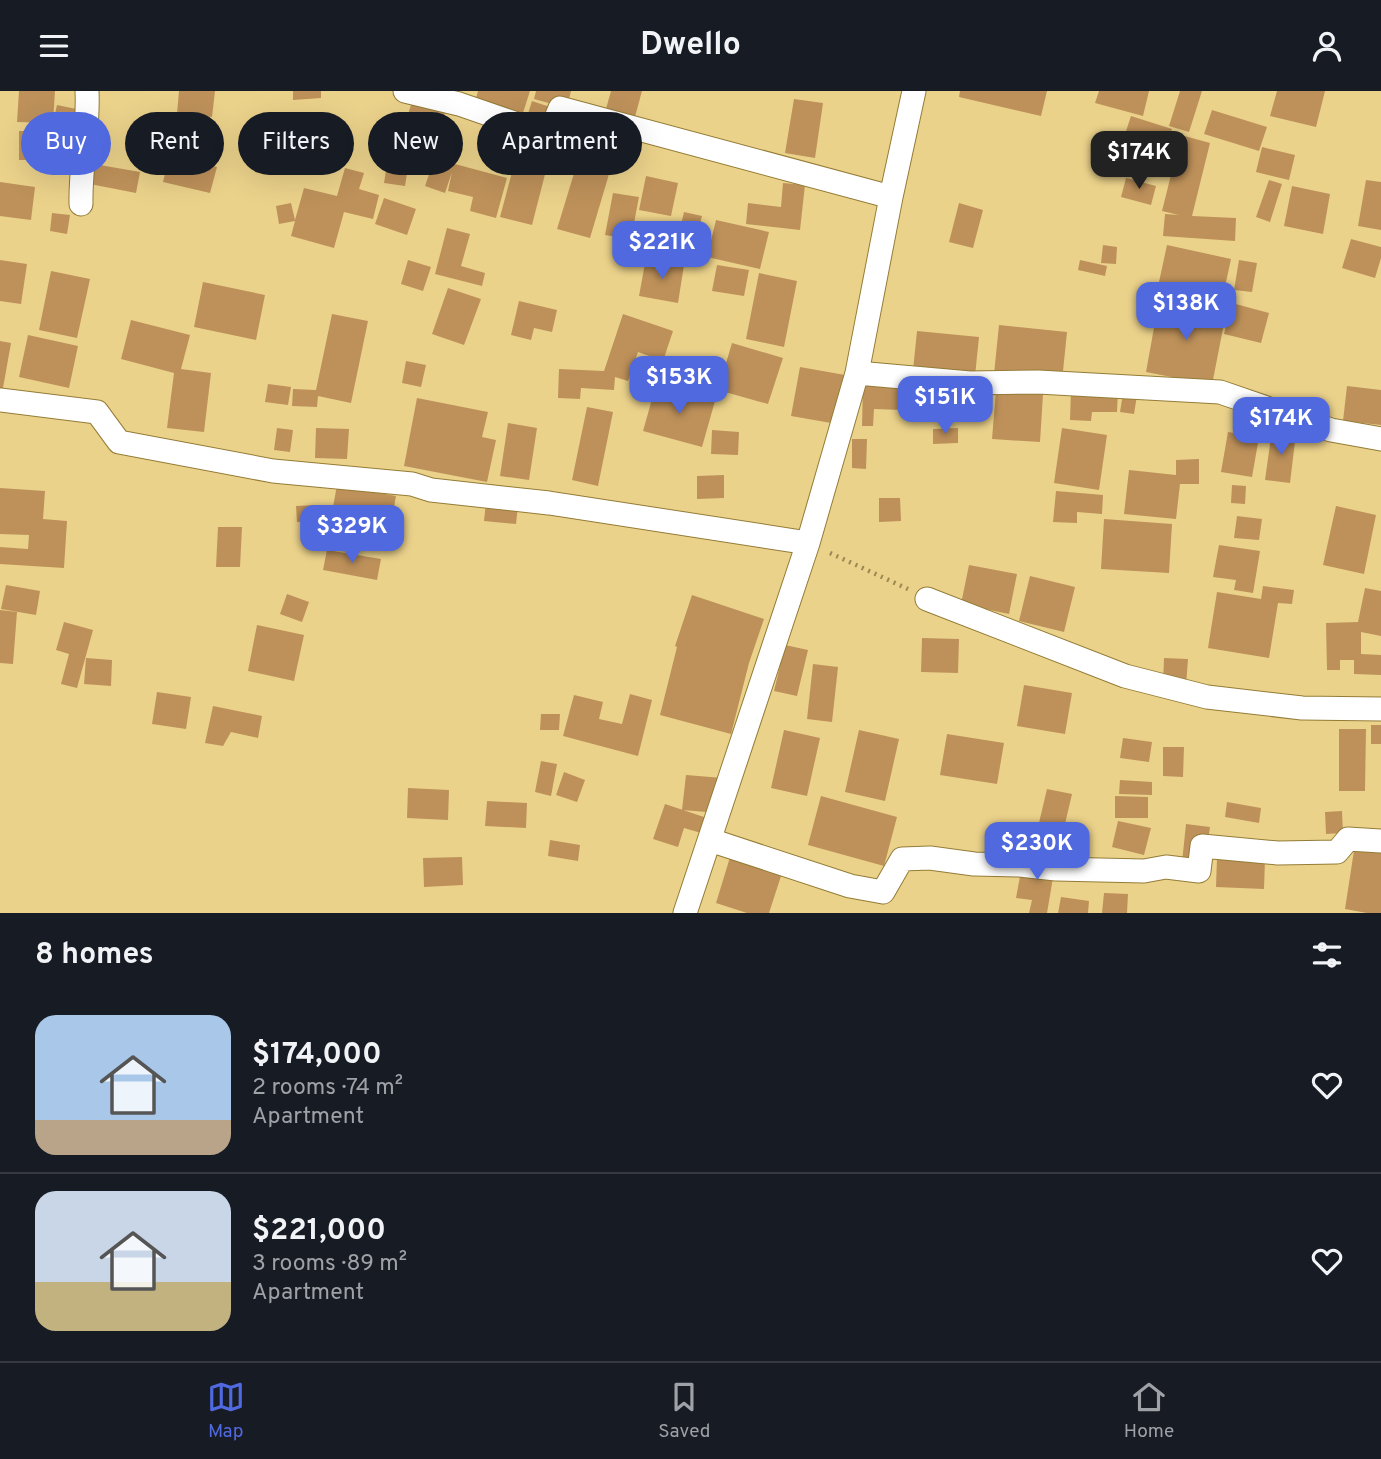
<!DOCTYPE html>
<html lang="en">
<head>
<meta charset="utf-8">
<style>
  body { margin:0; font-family:Overpass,sans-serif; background:#20242c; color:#f1f3f6; height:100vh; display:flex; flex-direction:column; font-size:26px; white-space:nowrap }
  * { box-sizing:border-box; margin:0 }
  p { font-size:23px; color:#9ea1a6 }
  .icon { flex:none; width:38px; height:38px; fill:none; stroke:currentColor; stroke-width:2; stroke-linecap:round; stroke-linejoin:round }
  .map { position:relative; height:822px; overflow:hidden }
  .panel { display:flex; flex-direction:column; background:#171b24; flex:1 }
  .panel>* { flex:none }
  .hud { position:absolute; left:21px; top:21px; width:700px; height:63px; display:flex; gap:14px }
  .price { position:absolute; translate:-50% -60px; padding:0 16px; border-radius:14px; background:#5169de; color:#fff; font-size:23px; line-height:46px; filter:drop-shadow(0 2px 4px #0008) }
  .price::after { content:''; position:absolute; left:50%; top:42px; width:21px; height:16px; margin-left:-10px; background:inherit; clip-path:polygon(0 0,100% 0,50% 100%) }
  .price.current { background:#222; color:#fff }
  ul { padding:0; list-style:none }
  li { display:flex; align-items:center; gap:21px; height:175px; padding:0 35px }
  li+li { border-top:2px solid #363941 }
  li span { display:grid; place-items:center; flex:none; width:196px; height:140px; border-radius:21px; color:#555 }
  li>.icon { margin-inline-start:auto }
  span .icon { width:84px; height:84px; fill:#fffc; stroke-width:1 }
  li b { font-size:30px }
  h2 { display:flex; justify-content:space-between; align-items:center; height:84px; padding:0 35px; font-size:30px }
  .tag { padding:0 24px; border-radius:32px; background:#171b24; box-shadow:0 7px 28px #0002; font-size:24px; line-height:63px }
  .tag.current { background:#5169de; color:#fff }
  header { display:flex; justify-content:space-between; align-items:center; height:91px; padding:0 35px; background:#171b24; font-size:32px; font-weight:700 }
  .menu { display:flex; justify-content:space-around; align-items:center; height:98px; border-top:2px solid #363941; background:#171b24; font-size:19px; color:#9ea1a6 }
  .menu a { display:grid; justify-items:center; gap:4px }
  .menu .current { color:#5169de }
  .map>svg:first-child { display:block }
</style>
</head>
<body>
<header><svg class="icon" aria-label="menu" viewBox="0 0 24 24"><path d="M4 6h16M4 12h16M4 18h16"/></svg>Dwello<svg class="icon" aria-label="person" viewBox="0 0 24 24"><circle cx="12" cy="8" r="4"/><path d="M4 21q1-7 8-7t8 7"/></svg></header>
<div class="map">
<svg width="1381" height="822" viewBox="0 0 1381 822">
  <rect width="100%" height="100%" fill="#ebd28b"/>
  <path fill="#be915a" d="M19 0H55L53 31 57 14 86 20 78 57 51 51V69H19V40H51L53 32 17 31Z
    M179 0H215L212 26 177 23Z
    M293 0H321V7L293 9Z
    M478 0H530L522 25 475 11Z
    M536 0H571L567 17 534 8Z
    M611 0H642L633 33 604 25Z
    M960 0H1047L1041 25 959 6Z
    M1099 0H1149L1143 25 1095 12Z
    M1180 0H1202L1189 41 1169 35Z
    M1277 0H1325L1316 36 1270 25Z
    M794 8 823 12 815 67 785 62Z
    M532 10 553 17 546 39 525 32Z
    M412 11 445 22 430 65 398 54Z
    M1212 19 1267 36 1259 60 1204 43Z
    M1131 25 1172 38 1163 66 1122 52Z
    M267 44 284 46 283 58 266 56Z
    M522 44 553 52 532 134 500 126Z
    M1181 44 1210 52 1192 125 1236 127 1235 150 1163 145 1165 123 1179 124 1162 120Z
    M151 48 164 49 162 79H149Z
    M583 53 615 63 590 147 557 138Z
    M1262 56 1295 64 1289 89 1256 81Z
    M169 65 217 76 210 102 163 91Z
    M435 66 455 73 507 87 496 127 470 120 473 106 448 100 452 81 445 102 425 95Z
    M94 73 140 81 136 102 90 93Z
    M387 73 408 76 405 95 384 92Z
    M345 77 364 82 359 98 379 104 373 128 344 121 334 157 291 145 295 130 279 133 276 115 291 112 295 129 304 97 337 105Z
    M646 85 678 92 671 125 639 119Z
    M1126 87 1156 95 1151 114 1121 106Z
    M1269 89 1282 93 1270 131 1256 126Z
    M1366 89 1381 91V139L1358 135Z
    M0 91 35 96 31 129 0 125Z
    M783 92 805 94 800 139 746 133 748 112 781 116Z
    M1292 95 1330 103 1323 143 1284 135Z
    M613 102 639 106 631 148 605 144Z
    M384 107 416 118 407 144 375 133Z
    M959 112 983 119 973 157 949 151Z
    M684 121 702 125 692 163 675 159Z
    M52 122 70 124 67 143 50 140Z
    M716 129 769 141 760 178 707 166Z
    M447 137 470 143 461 175 485 182 482 195 435 183Z
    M1351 148 1381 156V167L1375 187 1342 177Z
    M1103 154 1117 156 1116 173 1101 172Z
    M1167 154 1231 168 1223 205 1159 191Z
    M646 167 684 174 678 212 639 205Z
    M0 169 27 173 21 213 0 210Z
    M408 169 431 176 423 200 401 193Z
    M1080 169 1107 175 1105 185 1078 179Z
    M1239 169 1257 172 1252 201 1234 199Z
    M717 174 749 179 744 205 712 200Z
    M51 180 90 188 77 247 39 239Z
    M759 182 797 190 784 256 746 248Z
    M203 191 265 204 256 249 194 236Z
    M448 197 481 208 464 254 432 243Z
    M1159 209 1226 222 1212 294 1146 281Z
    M519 210 557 219 552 241 534 237 531 249 511 244Z
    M1232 212 1269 222 1261 252 1224 243Z
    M332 223 368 230 351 312 318 305 317 316 292 315 293 298 316 299Z
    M623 223 673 240 663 270 638 261 628 290 615 286 614 299 581 297 580 308 558 307 559 278 604 280Z
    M131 229 190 244 181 278 211 282 204 341 167 337 174 282 121 268Z
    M999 234 1067 241 1062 290 994 283Z
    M917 240 979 246 975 285 913 279Z
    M28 244 78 255 69 297 19 286Z
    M0 250 11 252 3 297H0Z
    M732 252 783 267 768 313 718 299Z
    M406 270 426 274 421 296 402 292Z
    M800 276 845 284 837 333 791 325Z
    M1125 290 1139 292 1134 323 1120 321Z
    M268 293 291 296 288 314 265 311Z
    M656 294 715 310 702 356 643 340Z
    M863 294 985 298 984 322 874 318 873 335H862Z
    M1347 295 1381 299V334L1343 330Z
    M1071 298 1118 300 1117 321H1092L1091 330 1070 329Z
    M996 300 1043 303 1040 351 992 348Z
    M417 307 488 321 482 346 496 349 487 391 404 375Z
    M587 316 613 321 598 395 572 389Z
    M508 332 537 337 529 389 500 385Z
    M277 337 293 339 290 361 274 359Z
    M316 337 349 338 347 368 315 367Z
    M958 337V352L933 353V338Z
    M1062 337 1107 344 1099 399 1054 392Z
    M712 339 739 341 738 364 711 363Z
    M1272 339 1296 342 1290 392 1265 389Z
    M1228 341 1259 346 1252 386 1221 381Z
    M852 348H867L866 378 852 377Z
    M1199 368V393H1180L1176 428 1124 423 1129 379 1176 384V369Z
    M724 384V407L697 408V385Z
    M488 393 520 397 516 433 484 430Z
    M337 394 396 405 386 460 327 449Z
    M1232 394 1246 395 1245 413 1231 412Z
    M0 397 45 400 43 428 67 430 64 477 0 473V456L28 458 29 444 0 443Z
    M1056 400 1103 404 1102 423 1077 421V432L1053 431Z
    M879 407H900L901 430 879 431Z
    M316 414 317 430 297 431 296 415Z
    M1336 415 1376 424 1364 483 1323 474Z
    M1237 425 1262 428 1259 449 1234 447Z
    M1104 428 1172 433 1169 482 1101 478Z
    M218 436H242L240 476H216Z
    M1219 454 1260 460 1253 502 1234 499 1236 489 1213 486Z
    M327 459 381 468 377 489 323 479Z
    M969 474 1017 483 1009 523 961 513Z
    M1030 485 1075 496 1064 541 1019 530Z
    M6 494 40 500 36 524 1 518Z
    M1263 495 1294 499 1292 513 1278 512 1269 567 1208 557 1217 501 1261 508Z
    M1365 497 1381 500V545L1361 541V563L1381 564V584L1354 583V569H1340V579H1327L1326 532 1358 531Z
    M287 503 309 511 302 531 280 523Z
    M692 504 764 528 749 572 731 643 660 624 677 556 675 555Z
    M0 519 17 521 13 573 0 572Z
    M64 531 93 539 77 597 61 593 69 563 56 559Z
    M257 534 304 544 294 590 248 580Z
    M922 547 959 548 958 582 921 581Z
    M785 554 808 559 797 605 774 600Z
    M86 567 112 569 111 595 84 593Z
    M1164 567 1188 568 1186 595 1163 594Z
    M813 573 838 576 832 631 807 628Z
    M1024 594 1072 602 1065 643 1017 635Z
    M157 601 191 606 186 638 152 633Z
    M630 603 652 609 638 665 563 645 574 604 603 611 599 628 622 633Z
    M213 615 262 625 258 647 231 641 223 655 205 652Z
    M541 623H560L559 639H540Z
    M1371 634H1381V653H1371Z
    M1339 638H1366L1365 700H1339Z
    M784 639 820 647 807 705 771 697Z
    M859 639 899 648 885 710 845 701Z
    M947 643 1004 652 997 693 940 684Z
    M1123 647 1152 651 1149 671 1120 667Z
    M1163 656H1184L1183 686 1163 685Z
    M541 670 557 673 551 705 535 701Z
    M564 681 585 689 577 711 556 704Z
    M686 684 723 687 720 722 682 719Z
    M1120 689 1152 691V704L1119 703Z
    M408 697 449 699 448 729 407 727Z
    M1047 698 1072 703 1058 763 1033 757Z
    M821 705 897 726 884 775 808 754Z
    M1115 705 1148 706V727H1115Z
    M487 710 527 712 526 737 485 735Z
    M1227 711 1261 717 1259 732 1225 726Z
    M665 713 713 729 708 744 684 737 678 756 653 748Z
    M1342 720 1343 742 1326 743 1325 721Z
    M1118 730 1151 737 1144 764 1112 756Z
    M1186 733 1210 736 1206 766 1181 781Z
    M550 749 580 754 578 770 548 765Z
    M1355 753 1381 758V822H1367L1345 818Z
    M731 763 783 779 769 822H747L716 812Z
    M1024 764 1056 769 1047 822H1029L1032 809 1016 807Z
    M462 766 463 794 424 796 423 767Z
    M1217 767 1265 768 1264 798 1216 796Z
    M1104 802 1128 803 1127 822H1102Z
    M1061 806 1089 810 1088 822H1058Z"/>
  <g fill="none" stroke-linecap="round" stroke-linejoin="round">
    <defs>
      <path id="minor" d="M405 0 459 13 549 44 560 17 891 106
        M81 113C80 76 89 38 87 0
        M857 282 970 292 1038 291 1220 301 1331 339 1381 348
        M0 309 97 321 119 351 273 380 412 393 431 399 549 412 808 452
        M927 508 1125 585 1207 606 1302 617 1381 618
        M710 749 850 795 883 801 902 768 930 767 974 773 1020 774 1056 778 1144 780 1166 776 1199 780 1202 755 1278 762 1337 761 1348 748 1381 750
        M685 822 808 452 857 282 891 106 914 0"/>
    </defs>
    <use href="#minor" stroke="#947c36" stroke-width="25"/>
    <path stroke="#9b8853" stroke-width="4.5" stroke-dasharray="2 5" stroke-linecap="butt" d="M830 462 908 498"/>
    <use href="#minor" stroke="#fff" stroke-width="23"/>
  </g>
</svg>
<b class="price current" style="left:1139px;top:100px">$174K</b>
<b class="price" style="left:662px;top:190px">$221K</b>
<b class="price" style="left:1186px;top:251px">$138K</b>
<b class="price" style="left:679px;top:325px">$153K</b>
<b class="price" style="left:945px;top:345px">$151K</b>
<b class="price" style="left:1281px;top:366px">$174K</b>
<b class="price" style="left:352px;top:474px">$329K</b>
<b class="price" style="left:1037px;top:791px">$230K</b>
<div class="hud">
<a class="tag current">Buy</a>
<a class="tag">Rent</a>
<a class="tag">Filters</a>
<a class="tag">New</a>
<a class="tag">Apartment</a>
</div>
</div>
<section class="panel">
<h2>8 homes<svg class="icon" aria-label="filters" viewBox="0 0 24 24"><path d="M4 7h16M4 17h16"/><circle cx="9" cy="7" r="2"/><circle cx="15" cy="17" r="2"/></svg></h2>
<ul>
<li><span style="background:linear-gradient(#a9c7e8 75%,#b9a48a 0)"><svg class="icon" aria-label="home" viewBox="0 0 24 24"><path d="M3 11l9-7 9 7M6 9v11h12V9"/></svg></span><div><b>$174,000</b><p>2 rooms · 74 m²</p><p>Apartment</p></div><svg class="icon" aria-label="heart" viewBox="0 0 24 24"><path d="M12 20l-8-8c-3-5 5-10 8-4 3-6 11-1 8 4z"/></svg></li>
<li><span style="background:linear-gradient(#c9d6e8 65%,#c2b280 0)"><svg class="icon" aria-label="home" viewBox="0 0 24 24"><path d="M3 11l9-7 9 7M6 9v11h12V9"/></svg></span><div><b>$221,000</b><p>3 rooms · 89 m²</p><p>Apartment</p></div><svg class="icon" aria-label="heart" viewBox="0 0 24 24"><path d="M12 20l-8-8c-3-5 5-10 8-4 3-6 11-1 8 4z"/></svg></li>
</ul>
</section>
<nav class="menu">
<a class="current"><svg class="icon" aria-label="map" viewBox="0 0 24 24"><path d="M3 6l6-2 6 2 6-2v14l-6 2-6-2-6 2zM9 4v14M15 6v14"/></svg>Map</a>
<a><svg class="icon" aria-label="saved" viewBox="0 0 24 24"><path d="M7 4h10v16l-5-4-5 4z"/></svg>Saved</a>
<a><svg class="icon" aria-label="home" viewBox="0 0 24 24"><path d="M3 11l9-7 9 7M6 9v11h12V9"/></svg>Home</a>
</nav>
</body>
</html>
